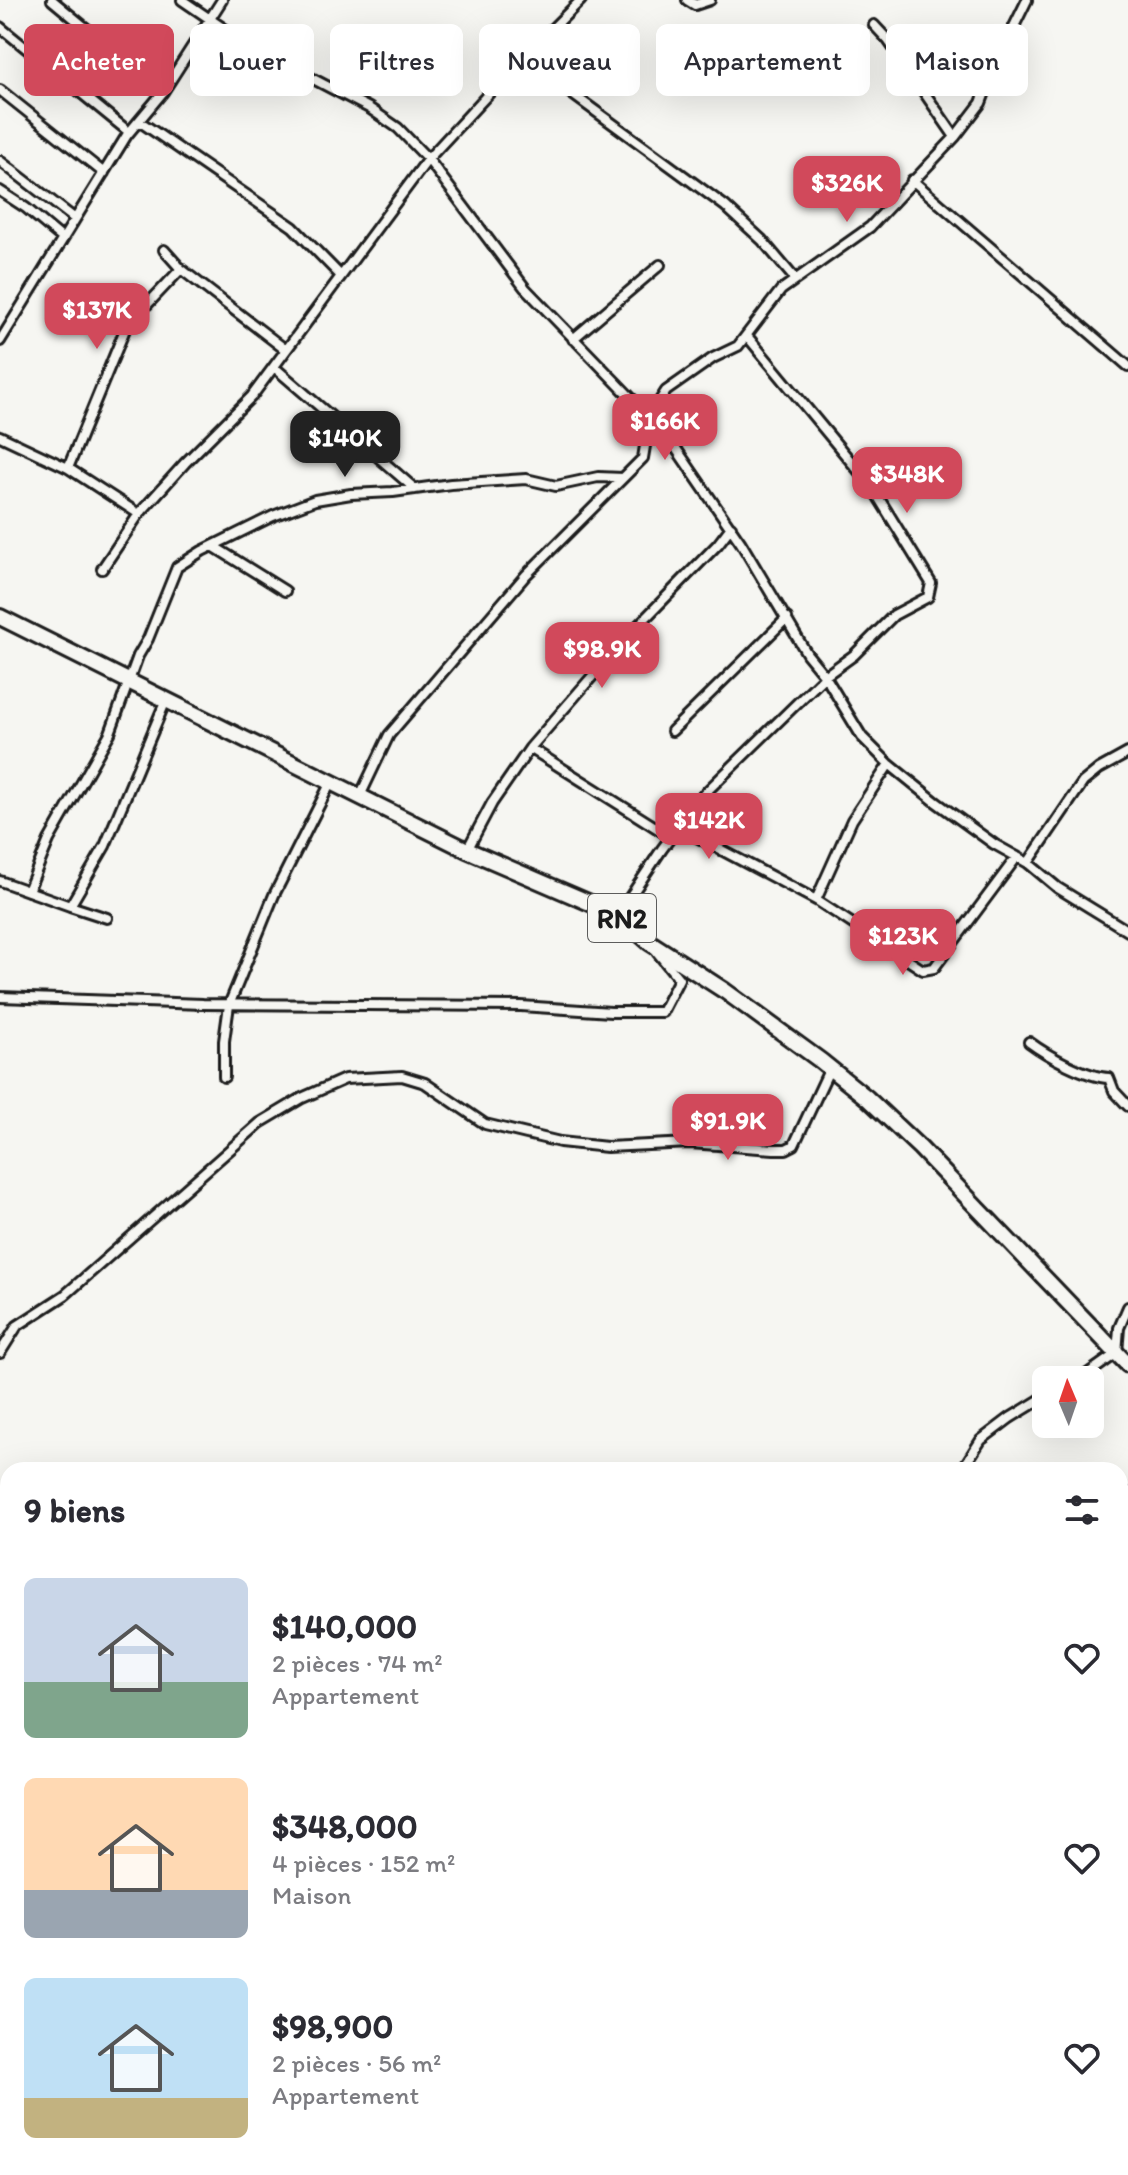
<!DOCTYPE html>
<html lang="fr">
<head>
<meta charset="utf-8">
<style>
  body { margin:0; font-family:Itim,sans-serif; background:#f2f2f3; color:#2b2b33; height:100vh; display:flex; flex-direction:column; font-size:30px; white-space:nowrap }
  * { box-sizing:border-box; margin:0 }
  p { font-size:26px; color:#7c7c81 }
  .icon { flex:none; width:44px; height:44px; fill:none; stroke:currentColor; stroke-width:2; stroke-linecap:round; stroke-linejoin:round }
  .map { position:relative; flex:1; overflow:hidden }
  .side { position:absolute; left:0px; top:1462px; width:1128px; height:714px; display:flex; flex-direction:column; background:#fff; border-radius:24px 24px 0 0; box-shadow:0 8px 32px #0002 }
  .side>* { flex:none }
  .hud { position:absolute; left:24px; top:24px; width:1080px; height:72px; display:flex; gap:16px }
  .needle { width:52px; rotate:358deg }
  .buttons { position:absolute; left:1032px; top:1366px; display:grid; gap:16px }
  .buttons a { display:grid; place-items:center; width:72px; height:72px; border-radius:12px; background:#fff; box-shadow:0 8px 32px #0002; font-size:40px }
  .price { position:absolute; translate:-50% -68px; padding:0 18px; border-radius:16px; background:#d1495b; color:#fff; font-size:26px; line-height:52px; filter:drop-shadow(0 2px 4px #0008) }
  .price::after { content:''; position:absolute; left:50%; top:48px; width:24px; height:18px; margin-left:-12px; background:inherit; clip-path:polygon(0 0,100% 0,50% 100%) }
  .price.active { background:#222; color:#fff }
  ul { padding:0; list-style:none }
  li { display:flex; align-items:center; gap:24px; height:200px; padding:0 24px }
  li span { display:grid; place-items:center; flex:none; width:224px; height:160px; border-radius:12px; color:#555 }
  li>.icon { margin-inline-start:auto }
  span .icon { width:96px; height:96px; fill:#fffc; stroke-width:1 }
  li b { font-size:34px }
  h2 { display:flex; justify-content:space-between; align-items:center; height:96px; padding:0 24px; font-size:34px }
  .tag { padding:0 28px; border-radius:12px; background:#fff; box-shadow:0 8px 32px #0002; font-size:28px; line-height:72px }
  .tag.active { background:#d1495b; color:#fff }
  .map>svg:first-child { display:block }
</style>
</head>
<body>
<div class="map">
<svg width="1128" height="2175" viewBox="0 0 1128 2175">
  <rect width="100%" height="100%" fill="#f6f6f2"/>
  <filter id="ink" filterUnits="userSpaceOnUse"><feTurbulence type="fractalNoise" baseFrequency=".0125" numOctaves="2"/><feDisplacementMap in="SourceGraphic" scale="16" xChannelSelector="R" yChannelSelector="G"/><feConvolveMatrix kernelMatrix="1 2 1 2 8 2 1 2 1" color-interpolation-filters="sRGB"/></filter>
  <g filter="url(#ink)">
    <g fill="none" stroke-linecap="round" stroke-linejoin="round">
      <defs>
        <path id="minor" d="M52 0 163 92
          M182 0 248 45 369 108 398 128 428 159 525 288 666 434 741 543 807 654 825 676 862 737 889 764 936 802 994 844 1028 863 1058 888 1128 931
          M687 0 695 5 710 0
          M874 25 888 40 955 137
          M0 27 129 132
          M523 58 725 206 762 240 795 279
          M0 90 104 173
          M139 121 293 227 340 275
          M0 161 75 219
          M912 180 1128 366
          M0 191 26 208 63 239
          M164 250 181 269 286 350
          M573 339 660 265
          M0 341 127 135 163 92 222 0
          M274 367 415 489
          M0 436 68 468 139 514
          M68 468 126 327 181 269
          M213 546 285 591
          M102 569 139 514 185 463 252 396 428 159 505 76 581 0
          M672 731 787 618
          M530 748 671 837
          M360 796 389 735 526 575 623 478
          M678 827 816 900 923 970 934 968 1016 858
          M467 850 492 803 530 748 624 640 718 544 731 527
          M1028 863 1083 782 1099 769 1128 753
          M0 881 70 906 105 846 166 700
          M28 891 49 840 110 733 138 656 148 639 177 567 202 551 273 516 315 500 351 494 393 492 451 484 526 479 556 486 598 477 623 478 643 458 650 416 666 391 713 358 738 346 781 290 870 227 955 137 981 103 996 63 1027 0
          M816 900 852 820 889 764
          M70 906 107 918
          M618 915 662 849 701 797 825 676 854 655 894 615 928 597 931 583 872 487 747 336
          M0 997 203 1004 521 1006 611 1012H662L679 979 657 952
          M1029 1042C1048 1056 1086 1077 1109 1078L1114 1091 1128 1106
          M224 1077V1041L229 1005 274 895 331 782
          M0 1353 17 1326 65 1295 260 1123 302 1098 345 1079 402 1076 425 1083 485 1124 560 1142 607 1147 690 1143 774 1149H786L794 1145 830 1068
          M1079 1380 1117 1353 1119 1328 1128 1307
          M962 1470 981 1440 1010 1418 1046 1396
          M1120 1494 1128 1493
          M1120 1660H1128
          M1120 1789H1128
          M1120 1886 1128 1874
          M1120 1995 1128 2005
          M0 2063 8 2057
          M1120 2099 1128 2109
          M920 2168 923 2175
          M943 2168 948 2175
          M1019 2168 1023 2175
          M1088 2168 1093 2175
          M767 2175 784 2168"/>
        <path id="trunk" d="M0 617 467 850 618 915 649 942 725 991 821 1061 867 1098 920 1148 1128 1365"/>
      </defs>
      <use href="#minor" stroke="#1c1c1c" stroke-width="14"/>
      <use href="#trunk" stroke="#1c1c1c" stroke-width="20"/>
      <use href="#minor" stroke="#f6f6f2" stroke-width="8"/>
      <use href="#trunk" stroke="#f6f6f2" stroke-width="14"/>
    </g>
  </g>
  <g text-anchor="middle" stroke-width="6" stroke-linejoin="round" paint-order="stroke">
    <rect fill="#f6f6f2" stroke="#5d5d5c" stroke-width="2" x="588" y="894" width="68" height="48" rx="6"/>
    <g font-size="28" font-weight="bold" fill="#1c1c1c">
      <text x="622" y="928">RN2</text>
    </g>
  </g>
</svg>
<div class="buttons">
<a><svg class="needle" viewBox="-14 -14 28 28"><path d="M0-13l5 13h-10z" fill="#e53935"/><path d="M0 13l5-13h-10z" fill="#7c7c81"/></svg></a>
</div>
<b class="price" style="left:847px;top:224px">$326K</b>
<b class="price" style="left:97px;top:351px">$137K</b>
<b class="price" style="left:665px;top:462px">$166K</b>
<b class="price active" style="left:345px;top:479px">$140K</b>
<b class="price" style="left:907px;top:515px">$348K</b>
<b class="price" style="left:602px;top:690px">$98.9K</b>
<b class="price" style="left:709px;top:861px">$142K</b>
<b class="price" style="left:903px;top:977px">$123K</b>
<b class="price" style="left:728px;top:1162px">$91.9K</b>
<div class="hud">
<a class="tag active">Acheter</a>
<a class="tag">Louer</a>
<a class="tag">Filtres</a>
<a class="tag">Nouveau</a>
<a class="tag">Appartement</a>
<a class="tag">Maison</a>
</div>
<section class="side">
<h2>9 biens<svg class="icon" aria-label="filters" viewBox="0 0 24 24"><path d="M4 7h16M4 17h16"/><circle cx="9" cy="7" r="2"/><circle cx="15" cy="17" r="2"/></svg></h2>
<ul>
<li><span style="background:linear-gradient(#c9d6e8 65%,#7fa58c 0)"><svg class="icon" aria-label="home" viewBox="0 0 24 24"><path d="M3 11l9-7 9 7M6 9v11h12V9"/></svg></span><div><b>$140,000</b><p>2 pièces · 74 m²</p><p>Appartement</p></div><svg class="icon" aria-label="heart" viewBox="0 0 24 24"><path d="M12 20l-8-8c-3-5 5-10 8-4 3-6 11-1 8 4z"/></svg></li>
<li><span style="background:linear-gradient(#ffd9b3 70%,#9aa5b1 0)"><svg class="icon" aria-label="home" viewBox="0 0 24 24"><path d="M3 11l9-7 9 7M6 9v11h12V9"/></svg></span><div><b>$348,000</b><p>4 pièces · 152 m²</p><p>Maison</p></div><svg class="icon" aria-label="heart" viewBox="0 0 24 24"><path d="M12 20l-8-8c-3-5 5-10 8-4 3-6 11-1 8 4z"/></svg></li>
<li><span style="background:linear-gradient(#bfe0f5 75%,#c2b280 0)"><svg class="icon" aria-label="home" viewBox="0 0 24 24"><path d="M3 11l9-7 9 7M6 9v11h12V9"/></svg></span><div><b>$98,900</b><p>2 pièces · 56 m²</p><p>Appartement</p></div><svg class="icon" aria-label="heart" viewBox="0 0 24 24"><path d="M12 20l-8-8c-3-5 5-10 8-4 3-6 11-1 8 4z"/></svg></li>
</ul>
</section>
</div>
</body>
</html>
